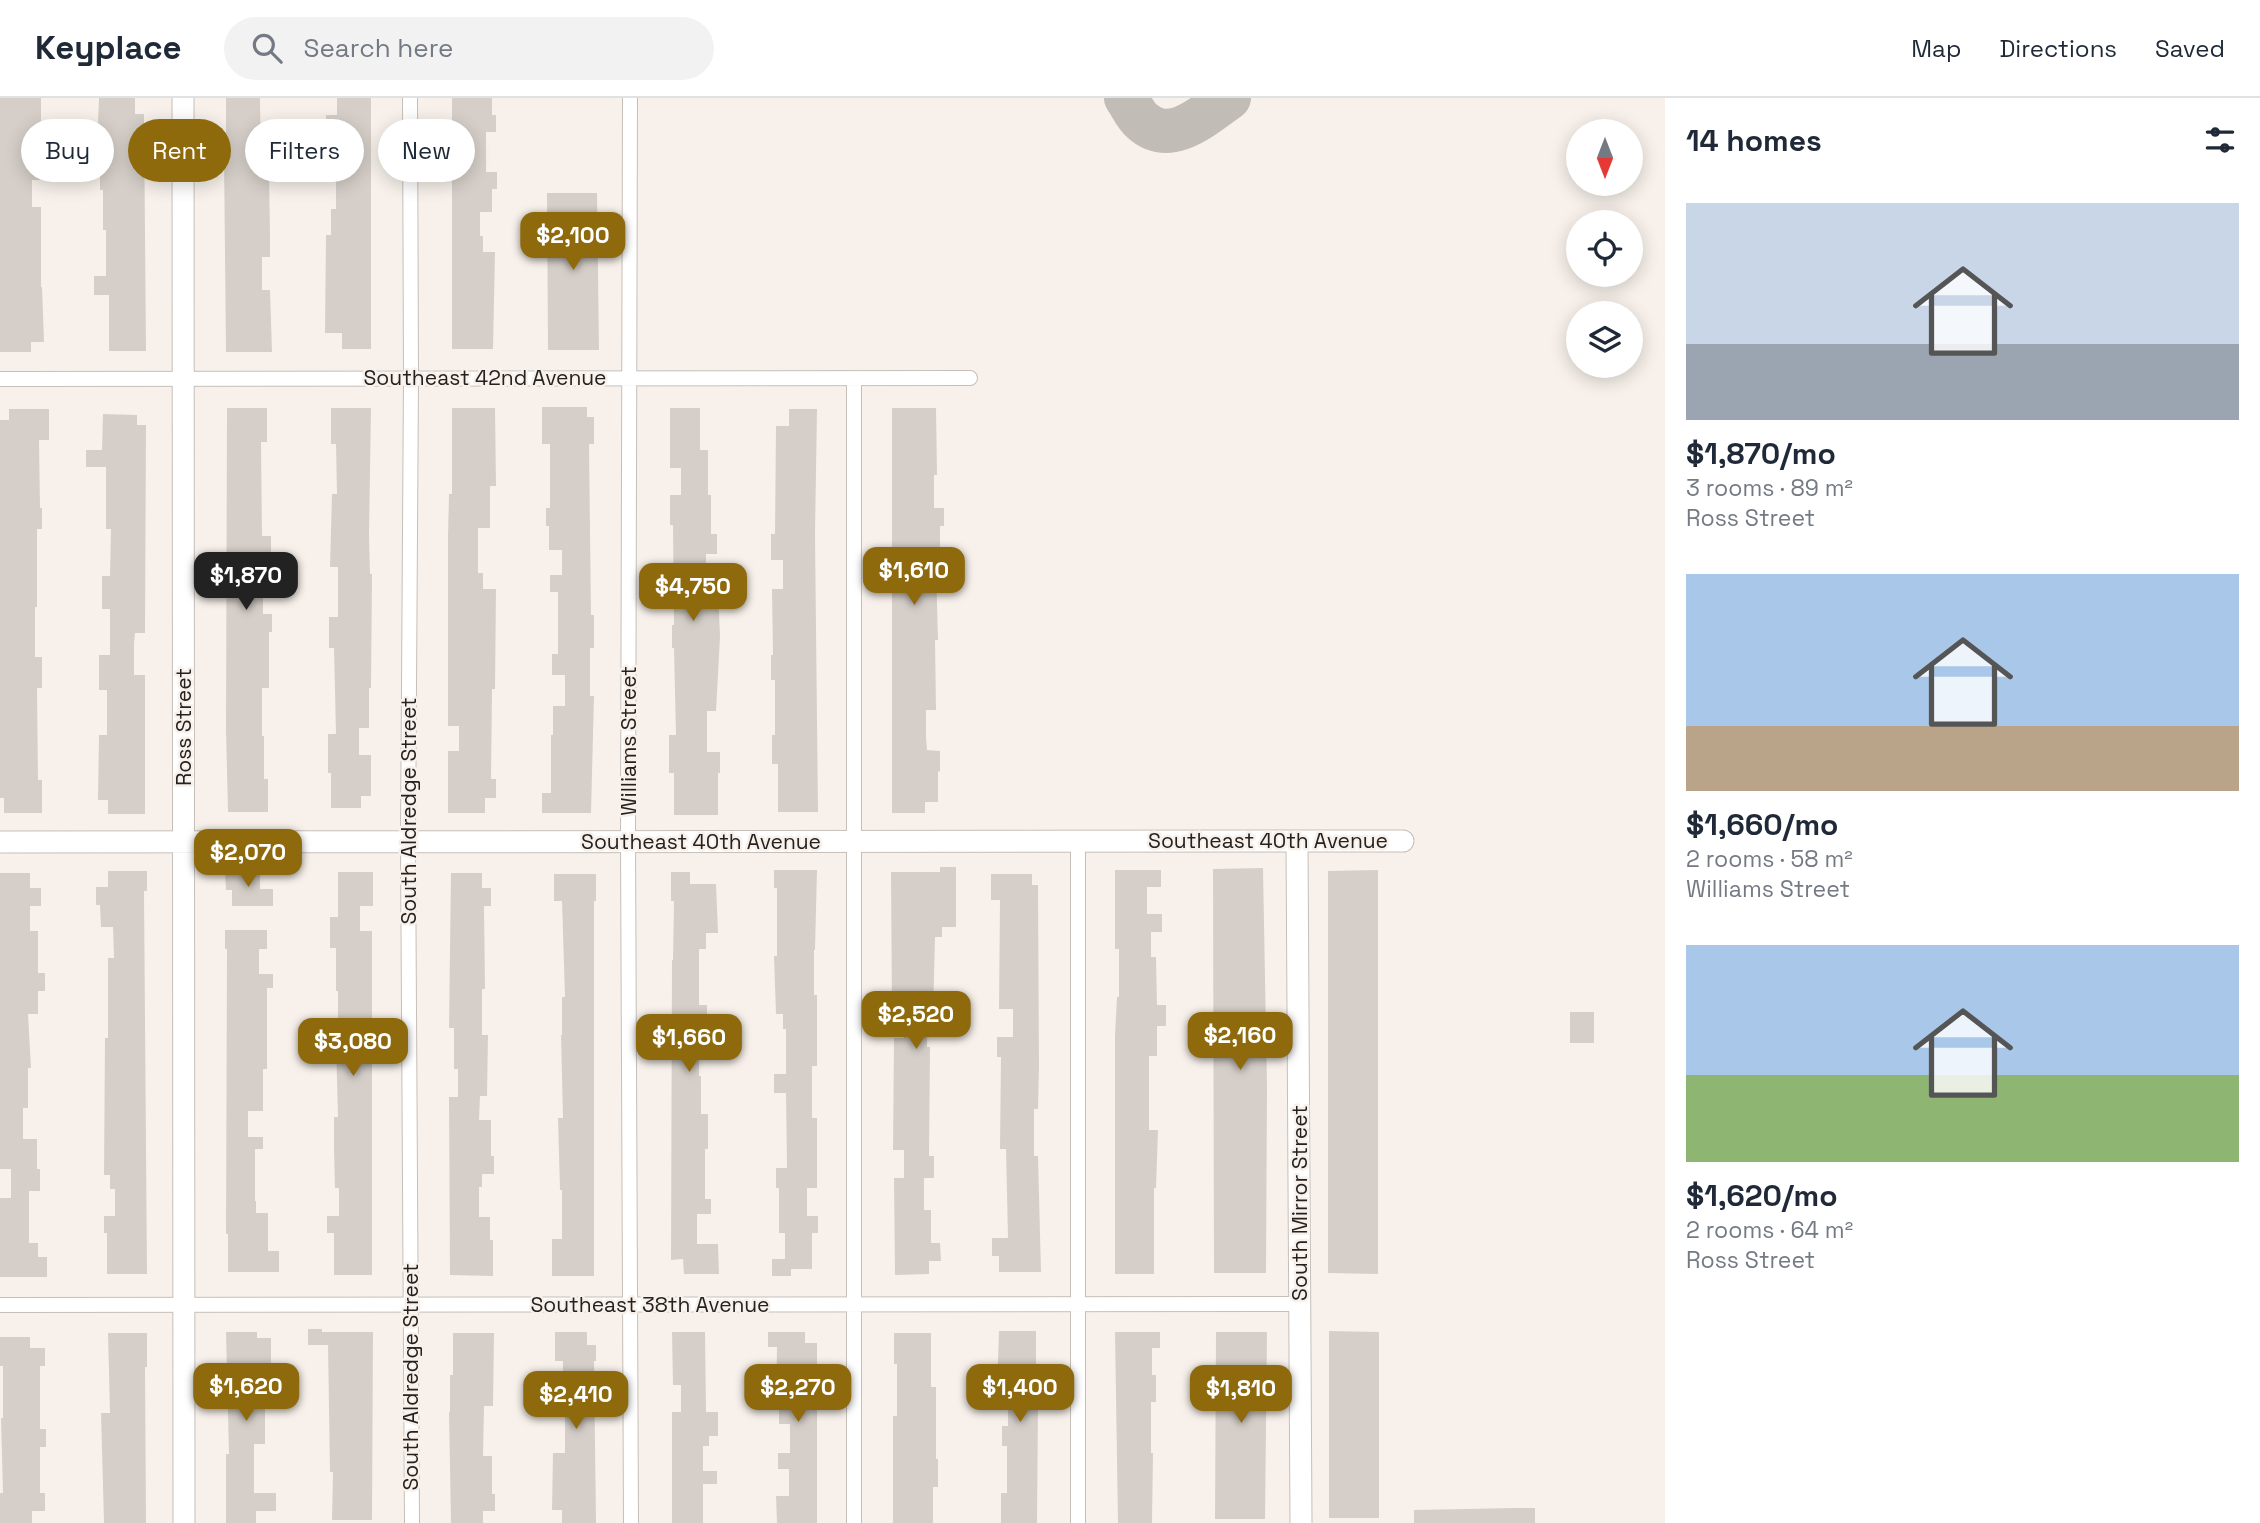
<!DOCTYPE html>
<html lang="en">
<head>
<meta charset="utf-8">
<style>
  body { margin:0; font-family:"Space Grotesk",sans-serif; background:#f2f2f3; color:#1f2937; height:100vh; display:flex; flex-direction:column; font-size:26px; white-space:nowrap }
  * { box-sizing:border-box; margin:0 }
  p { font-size:23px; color:#747a83 }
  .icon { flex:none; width:38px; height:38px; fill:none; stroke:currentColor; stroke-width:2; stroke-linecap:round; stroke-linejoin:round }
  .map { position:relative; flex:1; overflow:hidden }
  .sheet { display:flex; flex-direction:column; background:#fff; width:595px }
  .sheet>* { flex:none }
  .top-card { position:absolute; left:21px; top:21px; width:665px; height:63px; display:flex; gap:14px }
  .needle { width:46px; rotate:180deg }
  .controls { position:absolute; left:1566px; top:21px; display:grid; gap:14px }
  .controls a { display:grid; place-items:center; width:77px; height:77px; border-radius:50%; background:#fff; box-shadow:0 4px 18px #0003; font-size:35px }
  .price { position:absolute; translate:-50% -60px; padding:0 16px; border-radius:14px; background:#8e6a0d; color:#fff; font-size:23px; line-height:46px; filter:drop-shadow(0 2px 4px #0008) }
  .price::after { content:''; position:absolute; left:50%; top:42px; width:21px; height:16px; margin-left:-10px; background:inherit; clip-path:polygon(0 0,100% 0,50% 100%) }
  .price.current { background:#222; color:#fff }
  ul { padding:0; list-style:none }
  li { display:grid; align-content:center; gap:14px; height:371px; padding:0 21px }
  li span { display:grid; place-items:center; height:217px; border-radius:0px; color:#555 }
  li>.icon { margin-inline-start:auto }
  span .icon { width:126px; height:126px; fill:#fffc; stroke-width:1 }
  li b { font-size:30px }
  h2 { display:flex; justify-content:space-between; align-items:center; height:84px; padding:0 21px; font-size:30px }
  .pill { padding:0 24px; border-radius:32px; background:#fff; box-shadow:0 4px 18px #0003; font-size:24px; line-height:63px }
  .pill.current { background:#8e6a0d; color:#fff }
  header { display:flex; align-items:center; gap:42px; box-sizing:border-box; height:98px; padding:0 35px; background:#fff; border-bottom:2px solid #e0e1e3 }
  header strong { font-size:33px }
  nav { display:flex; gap:38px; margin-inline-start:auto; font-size:24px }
  .search { width:490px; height:63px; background:#f2f2f3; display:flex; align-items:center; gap:18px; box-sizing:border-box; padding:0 24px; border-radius:38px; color:#747a83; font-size:26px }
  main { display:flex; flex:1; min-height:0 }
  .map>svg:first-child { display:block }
</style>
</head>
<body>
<header>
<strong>Keyplace</strong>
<div class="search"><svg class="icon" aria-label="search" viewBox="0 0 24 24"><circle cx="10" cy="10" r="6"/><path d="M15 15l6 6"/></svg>Search here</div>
<nav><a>Map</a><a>Directions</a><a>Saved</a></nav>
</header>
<main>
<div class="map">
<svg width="1665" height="1425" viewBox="0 0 1665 1425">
  <rect width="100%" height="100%" fill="#f8f1eb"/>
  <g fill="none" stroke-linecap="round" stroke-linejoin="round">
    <path stroke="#c2bcb7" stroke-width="44" d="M1126 0C1131 7 1135 17 1142 23 1171 49 1204 17 1229 0"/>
  </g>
  <path fill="#d6cfc9" d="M0 0H41V31H46L45 82H32V109H41V189H42L44 244H31V254H0Z
    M99 0H135V16H144L146 253H109V197H94V178H106V132H103V92H100V51H97Z
    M226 0H260L261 74H269L270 138V159H262V192H270L272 254H226L224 58H226Z
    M337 0H371V251H342V235H325L326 137H331V111H336V76H327L326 17H337Z
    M452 0H492V17H496V34H486V74H497V91H492V114H480V138H483V154H495L493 251H452Z
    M547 95H597L599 252H548Z
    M542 309H587V319H594V346H589L591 517H594V550H590V598H594L591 715H542V695H551V637H553V608H565V577H552V556H558V494H550V477H562V452H549V428H546V410H550V346H542Z
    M227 310H267V344H261L262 438H271V470H263V516H272V534H269V590H262V638H264V681H268V714H228L226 631Z
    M331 310H371L369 437 370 476H372L371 590H369V630H359V657H371V698H361V710H331V675H328V636H336L334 550H329V519H338V469H330L332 396H337L336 346H331Z
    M452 310H495L496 388H490V430H478V475H483V491H496L495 591H492L491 681H496V700H485V715H448V653H459V628H448V439L449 396H452Z
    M670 310H700V352H708V397H711V436H717V456H706V490H718L720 539 716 613H707V654H720V675H718V717H674V675H669V637H676L674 550H672V527H674L673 427H670V397H681V370H670Z
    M892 310H936L937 377H934V410H944V428H940V469H936L938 542H935L936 612H926V639L927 652 940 653V674L938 673V704H925V715H892Z
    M9 311H49V342H39L40 410H42V431H37V509H35V559H42V590H37L38 682H42V715H4V700H0V322H9Z
    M789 311H817L815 436 818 714H778V666H772V637H775V582H771V557H773L772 491H783V462H771V436H775L776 328H789Z
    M103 316 137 317V327H146L145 535H135L134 545V577H145V716H108V702H98L99 637H107V592H99V557H110V511H102V478H110L111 431H106V369H86V352H102Z
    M940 769H956V829H942V839H935L933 918H927V949H930L929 1058H934V1080H924V1112H931V1145H940L941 1163H929V1176L895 1177 894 1080H904V1052H893L894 940H904V914H892L891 774H940Z
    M1263 770 1267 988 1266 1175H1214L1213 771Z
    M774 772H817L815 852H814V897H817V968H812V1020H817V1090H807V1118H818V1135H812V1171H791V1178H772V1161H785V1135H779V1090H776V1070H787L786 995H774V976H786V931H783V916H776L774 858H777V790H774Z
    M1115 772H1161V789H1147V816H1162V834H1151V859H1156L1157 907H1166V928H1157V958H1149V1032H1158L1156 1090H1154V1176H1115V938L1117 899H1119V851H1115Z
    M1378 772V1176L1328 1175V773Z
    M108 773H147V793H144L147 1176H107V1135H104V1118H115V1091H110V1077H104L105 940H108V860H114L113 829H101L100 807H96V789H108Z
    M260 773V791H273V808H232V792H226L225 774Z
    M338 774H373V808H360V833H372V1177H334V1135H327V1118H339V1090H335L334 1051V1019H338L336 944H338V893H336V850H330V819H338Z
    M671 774H690V786H716L718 835H706V851H699V907H707V928H699V978H701V1016H708V1051H705V1101H711V1116H697V1146H718L719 1176H684L683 1161 671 1162 672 862H673L674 803H671Z
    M0 775H30V790H41V808H30V833H38V875H45V893H38V916H28L31 970H28V1010H23V1041H37V1071H40V1093H29V1145H38V1159H47V1179H0V1100H11V1071H0Z
    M451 775H482V790H491V808H484L485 891H482V937H488L487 998H480L479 1022H491V1058H494V1076H482V1089H479V1119H490V1142H493V1178L450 1177 449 999H458V971H454V930H449Z
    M554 776H596V803H594V1178H552V1141H562V1092H560L558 1020H563L561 937H562V899H565L562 803H554Z
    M991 776H1032V787H1038L1039 969 1038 1011H1034V1058H1038L1041 1174H999V1158H992V1140H1008L1006 1051H1000L1001 959H997V939H1013V911H999L1000 802H991Z
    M225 832H267V851H259V876H273V890H267V971H263V1013H248V1039H263V1051H255V1103H256V1115H268V1153H279V1174H228V1136H226L227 851H225Z
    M1570 914H1594V945H1570Z
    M308 1231H322V1234H373L372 1422H332L333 1374H330L328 1247H308Z
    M999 1233H1036V1274H1041V1307H1038L1037 1425H1001V1395H1007V1348H1002V1328H1008V1291H997Z
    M1329 1233 1379 1234V1420H1329Z
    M226 1234H257V1240H271V1303H265V1346H254V1395H276V1413H256V1425H226V1356H229Z
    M555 1234H587V1247H596V1263H594L596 1425H562V1412H552L553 1355H565V1306H556V1289H563V1263H555Z
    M672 1234H705L706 1314H718V1338H709V1348H703V1373H717V1386H703V1425H672V1314H681V1287H673Z
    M768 1234H805V1245H817V1425H777L776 1398H789V1371H778V1355H790V1326H779V1309H776L777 1249H768Z
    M1115 1234H1160V1250H1152V1277H1156V1304H1151V1355H1153L1152 1425H1118Z
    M1216 1234H1267L1265 1421H1215Z
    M108 1235H147V1269H145L146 1425H104L101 1315H110Z
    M453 1235H494L493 1308H484L483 1358H492V1396H495V1413H483V1425H451L449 1314H450V1277H453Z
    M894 1235H931V1289H936V1361H938V1389H933V1425H893V1318H897V1266H894Z
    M0 1239H30V1250H45V1268H40V1331H46V1349H40V1395H45V1413H32V1425H0V1395H3L1 1320H3V1268H0Z
    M1515 1410H1535V1425H1414V1412Z"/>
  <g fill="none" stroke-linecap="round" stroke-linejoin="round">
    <defs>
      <path id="street" d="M410 0 411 280 408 744 412 1425
        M630 0 628 744 631 1425
        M0 281 970 280
        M0 1207 1300 1206
        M854 1425V281
        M1078 1425V743"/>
      <path id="secondary" d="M183 0 184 1425
        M0 744 1403 743
        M1297 744 1301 1425"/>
    </defs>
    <use href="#street" stroke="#c6bfb9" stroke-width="16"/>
    <use href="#secondary" stroke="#c6bfb9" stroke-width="23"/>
    <use href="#street" stroke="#fff" stroke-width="14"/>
    <use href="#secondary" stroke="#fff" stroke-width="21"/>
  </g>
  <g text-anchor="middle" stroke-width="5" stroke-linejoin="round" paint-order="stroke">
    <g font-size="21" fill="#24211f" stroke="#f8f1eb">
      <text x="485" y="287">Southeast 42nd Avenue</text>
      <text transform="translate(184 629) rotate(-90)" y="7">Ross Street</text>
      <text transform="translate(629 643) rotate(-90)" y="7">Williams Street</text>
      <text transform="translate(409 713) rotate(-90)" y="7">South Aldredge Street</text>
      <text x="1268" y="750">Southeast 40th Avenue</text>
      <text x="701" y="751">Southeast 40th Avenue</text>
      <text transform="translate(1300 1105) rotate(-90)" y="7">South Mirror Street</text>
      <text x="650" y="1214">Southeast 38th Avenue</text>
      <text transform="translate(411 1279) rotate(-90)" y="7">South Aldredge Street</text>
    </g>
  </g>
</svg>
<div class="controls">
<a><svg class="needle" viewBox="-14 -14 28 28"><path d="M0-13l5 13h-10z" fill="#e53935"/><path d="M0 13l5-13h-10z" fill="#747a83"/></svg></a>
<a><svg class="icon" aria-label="locate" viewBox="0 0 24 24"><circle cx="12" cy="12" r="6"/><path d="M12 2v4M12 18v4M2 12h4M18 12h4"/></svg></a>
<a><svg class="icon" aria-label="layers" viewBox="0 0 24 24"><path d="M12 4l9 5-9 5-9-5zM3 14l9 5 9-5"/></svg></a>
</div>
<b class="price" style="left:573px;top:174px">$2,100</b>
<b class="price" style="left:914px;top:509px">$1,610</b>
<b class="price current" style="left:246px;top:514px">$1,870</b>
<b class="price" style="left:693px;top:525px">$4,750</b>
<b class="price" style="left:248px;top:791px">$2,070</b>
<b class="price" style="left:916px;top:953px">$2,520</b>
<b class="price" style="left:1240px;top:974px">$2,160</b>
<b class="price" style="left:689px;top:976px">$1,660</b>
<b class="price" style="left:353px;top:980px">$3,080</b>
<b class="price" style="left:246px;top:1325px">$1,620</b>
<b class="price" style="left:798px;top:1326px">$2,270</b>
<b class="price" style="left:1020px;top:1326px">$1,400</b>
<b class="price" style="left:1241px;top:1327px">$1,810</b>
<b class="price" style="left:576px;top:1333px">$2,410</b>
<div class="top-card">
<a class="pill">Buy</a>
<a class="pill current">Rent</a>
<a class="pill">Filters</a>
<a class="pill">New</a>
</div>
</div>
<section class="sheet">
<h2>14 homes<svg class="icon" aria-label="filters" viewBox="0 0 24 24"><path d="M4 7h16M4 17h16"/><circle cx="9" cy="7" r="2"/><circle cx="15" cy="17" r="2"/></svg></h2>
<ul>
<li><span style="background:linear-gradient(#c9d6e8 65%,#9aa5b1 0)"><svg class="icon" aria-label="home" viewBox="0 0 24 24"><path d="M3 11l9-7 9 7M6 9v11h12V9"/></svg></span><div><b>$1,870/mo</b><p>3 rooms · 89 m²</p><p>Ross Street</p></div></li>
<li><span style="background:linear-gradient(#a9c7e8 70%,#b9a48a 0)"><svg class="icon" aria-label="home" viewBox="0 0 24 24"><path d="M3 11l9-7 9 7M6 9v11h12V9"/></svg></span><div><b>$1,660/mo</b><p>2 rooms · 58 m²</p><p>Williams Street</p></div></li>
<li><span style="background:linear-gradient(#a9c7e8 60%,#8fb573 0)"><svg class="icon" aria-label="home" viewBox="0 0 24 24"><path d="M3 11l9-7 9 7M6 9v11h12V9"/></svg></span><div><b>$1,620/mo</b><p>2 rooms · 64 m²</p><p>Ross Street</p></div></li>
</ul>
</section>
</main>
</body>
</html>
